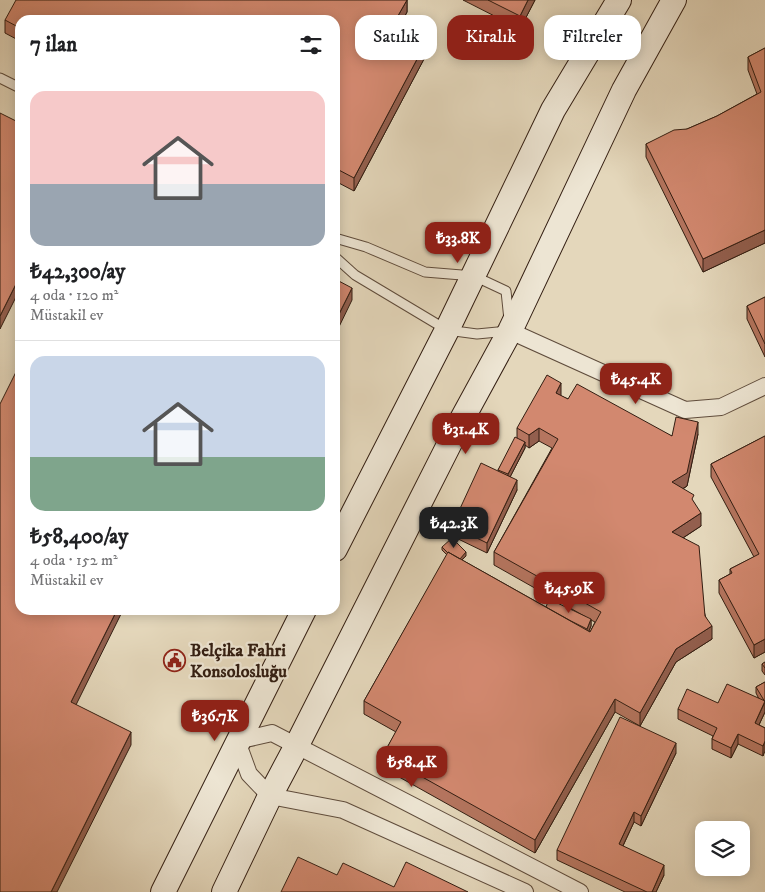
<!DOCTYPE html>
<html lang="tr">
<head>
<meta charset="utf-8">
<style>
  body { margin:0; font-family:"IM FELL DW Pica",serif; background:#f2f2f2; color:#202124; height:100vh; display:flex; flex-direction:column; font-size:19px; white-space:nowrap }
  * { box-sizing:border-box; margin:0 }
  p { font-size:16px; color:#757577 }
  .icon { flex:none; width:28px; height:28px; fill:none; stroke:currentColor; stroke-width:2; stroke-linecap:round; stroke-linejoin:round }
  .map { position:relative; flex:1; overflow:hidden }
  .sheet { position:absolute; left:15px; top:15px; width:325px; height:600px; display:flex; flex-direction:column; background:#fff; border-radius:15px; box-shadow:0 2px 12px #0003 }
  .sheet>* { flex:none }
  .banner { position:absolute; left:355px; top:15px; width:335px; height:45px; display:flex; gap:10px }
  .fabs { position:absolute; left:695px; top:821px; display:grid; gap:10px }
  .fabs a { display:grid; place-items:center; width:55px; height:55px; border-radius:10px; background:#fff; box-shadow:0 2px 12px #0003; font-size:25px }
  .price { position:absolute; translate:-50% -42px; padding:0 11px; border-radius:10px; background:#8f2418; color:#fff; font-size:16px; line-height:32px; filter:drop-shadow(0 1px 2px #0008) }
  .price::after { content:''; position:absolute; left:50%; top:30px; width:15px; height:11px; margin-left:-8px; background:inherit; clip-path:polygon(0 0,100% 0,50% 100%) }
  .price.selected { background:#222; color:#fff }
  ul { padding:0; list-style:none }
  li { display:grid; align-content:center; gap:10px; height:265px; padding:0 15px }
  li+li { border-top:1px solid #e0e0e0 }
  li span { display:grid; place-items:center; height:155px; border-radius:15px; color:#555 }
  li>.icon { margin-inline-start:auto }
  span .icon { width:90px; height:90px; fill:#fffc; stroke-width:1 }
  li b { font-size:21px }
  h2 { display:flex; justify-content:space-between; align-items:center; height:60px; padding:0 15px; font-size:21px }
  .chip { padding:0 18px; border-radius:15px; background:#fff; box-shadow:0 2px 12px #0003; font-size:18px; line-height:45px }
  .chip.selected { background:#8f2418; color:#fff }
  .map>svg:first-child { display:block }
</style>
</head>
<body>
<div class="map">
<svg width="765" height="892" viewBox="0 0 765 892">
  <rect width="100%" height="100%" fill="#e4d7bb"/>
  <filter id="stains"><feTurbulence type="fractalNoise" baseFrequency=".004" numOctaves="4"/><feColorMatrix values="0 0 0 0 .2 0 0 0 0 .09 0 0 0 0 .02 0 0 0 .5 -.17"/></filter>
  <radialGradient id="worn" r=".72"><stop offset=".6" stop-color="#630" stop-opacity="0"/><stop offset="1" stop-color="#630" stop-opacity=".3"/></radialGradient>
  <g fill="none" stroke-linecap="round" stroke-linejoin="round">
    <defs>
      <path id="lane" d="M0 78 20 88
        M335 238 366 247 425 272 474 276 506 291 509 320
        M335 257 355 275 447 330 477 334 508 331"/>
      <path id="street" d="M510 331 685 410 721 407 765 386
        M525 892 343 810 270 796 249 774 237 741 272 733 580 892"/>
      <path id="secondary" d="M335 549 447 330 553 110 619 0
        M163 892 304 610
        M224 892 270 796 297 745 461 421 510 331 624 90 674 0"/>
    </defs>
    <use href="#lane" stroke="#5f4c3c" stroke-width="11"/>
    <use href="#street" stroke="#5f4c3c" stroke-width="18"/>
    <use href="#secondary" stroke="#331e12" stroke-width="26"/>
    <use href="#lane" stroke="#ede5d3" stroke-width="9"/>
    <use href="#street" stroke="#ede5d3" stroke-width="16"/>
    <use href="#secondary" stroke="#ede5d3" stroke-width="24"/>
  </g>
  <path fill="#b5755f" stroke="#331e12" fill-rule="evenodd" d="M407 0V12L401 24 424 59 354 191 335 181V20H20V41L5 33V20Z
    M463 0H535L520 29Z
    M765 48V243L703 272 646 157V144L687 129 717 116 757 94 748 70V57Z
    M765 297V357L747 319V306Z
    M561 396 568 399 672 436 698 434 687 486 683 489 694 503 701 526 683 538 712 639 676 662 640 726 615 712 535 853 383 768V755L396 732 364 714V701L447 555 442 550V547L466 556 462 560 546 607 586 617 494 565V552L552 448 539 441 529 448 525 445V448L510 477 517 490 487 553 452 536V526L498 471V470L517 438V428ZM591 620 595 622 590 632 589 631 591 626Z
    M765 436V652L754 658 719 593V580L730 574V569L754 557 711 477V464Z
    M765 662V675L762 671V664Z
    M765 682V712L759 725 765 728 763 756 738 744 731 758 712 749V739L713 736 678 719V709L759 699 756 693V687Z
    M676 753 641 826 634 822 623 846 664 875 656 892H625L557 860V850Z"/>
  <path fill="#935f4e" stroke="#331e12" d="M407 0V12L395 34V21Z
    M528 0H535L520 29V16Z
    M424 46V59L354 191V178Z
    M765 230V243L703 272V259Z
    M20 276V289L0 329V316Z
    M352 288V300L335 335V322Z
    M561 383V396L556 393Z
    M698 422V434L687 486 672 495V482Z
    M539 428V441L529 448V435Z
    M525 442V448L508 481V474Z
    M517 480V490L487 553V543Z
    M701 513V526L672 545V532Z
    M466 552V556L456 565V562Z
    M117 610H123L71 715V702Z
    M591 619V626L587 635V629Z
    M712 626V639L676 662 640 726V713L676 649Z
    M765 639V652L754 658V645Z
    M615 699V712L535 853V840Z
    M765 702V712L755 733V723Z
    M131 732V745L57 892H51Z
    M738 734V744L731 758V748Z
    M765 741V751L763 756V746Z
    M676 743V753L641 826V816Z
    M634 812V822L619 854V844Z
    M664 865V875L656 892H652Z"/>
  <path fill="#d2886f" stroke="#331e12" d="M16 0H407L395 21 419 34 424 46 354 178 335 168V20H20V28L5 20Z
    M488 0H528L520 16Z
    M765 48V230L703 259 646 144 674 130 687 129 717 116 761 92 748 57Z
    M0 113 20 123V276L0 316Z
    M335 279 352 288 335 322Z
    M765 297V344L747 306Z
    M20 364V610H117L71 702 131 732 51 892H0V404Z
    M547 375 561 383 556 393 568 399 577 384 672 436 676 417 698 422 687 473 672 482 694 495 692 499 701 513 672 532 699 546 705 616 712 626 676 649 640 713 615 699 535 840 383 755 401 722 364 701 448 552 590 632 601 612 494 552 558 439 539 428 529 435 517 428Z
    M765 436V639L754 645 719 580 732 573 730 569 759 554 711 464Z
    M515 437 525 442 508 474 498 470Z
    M481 463 517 480 487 543 452 526Z
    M452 538 466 552 460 559 448 552V553L442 547Z
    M549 599 591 619 587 629 571 621 546 607Z
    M765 662V668L762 664Z
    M765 682V702L756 687Z
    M727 684 765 701 755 723 765 728V741L763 746 738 734 731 748 712 739 717 728 678 709 687 689 718 703Z
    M620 717 676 743 641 816 634 812 619 844 664 865 652 892H647L557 850Z
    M298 857 337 875 343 863 394 887 406 862 468 892H281Z"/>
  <defs>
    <symbol id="civic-ring" viewBox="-11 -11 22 22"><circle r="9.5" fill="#ede5d3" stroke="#8f2418" stroke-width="1.5"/><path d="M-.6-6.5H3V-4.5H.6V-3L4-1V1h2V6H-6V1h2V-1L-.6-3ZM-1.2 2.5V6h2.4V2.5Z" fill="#8f2418"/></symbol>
  </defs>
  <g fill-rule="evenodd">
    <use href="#civic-ring" x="162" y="648" width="25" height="25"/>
  </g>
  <g text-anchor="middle" stroke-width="4.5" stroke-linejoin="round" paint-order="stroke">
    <g font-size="18" font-weight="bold" fill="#331e12" stroke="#ede5d3" text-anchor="start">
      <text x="190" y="656">Belçika Fahri<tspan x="190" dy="21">Konsolosluğu</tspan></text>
    </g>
  </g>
  <rect width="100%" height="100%" filter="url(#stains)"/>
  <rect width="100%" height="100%" fill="url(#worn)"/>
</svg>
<div class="fabs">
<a><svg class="icon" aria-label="layers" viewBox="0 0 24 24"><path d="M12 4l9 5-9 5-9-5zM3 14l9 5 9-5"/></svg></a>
</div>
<b class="price" style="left:458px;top:264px">₺33.8K</b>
<b class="price" style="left:636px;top:405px">₺45.4K</b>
<b class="price" style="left:466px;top:455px">₺31.4K</b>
<b class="price selected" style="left:454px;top:549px">₺42.3K</b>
<b class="price" style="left:569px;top:614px">₺45.9K</b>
<b class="price" style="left:215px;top:742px">₺36.7K</b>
<b class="price" style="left:412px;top:788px">₺58.4K</b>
<div class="banner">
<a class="chip">Satılık</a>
<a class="chip selected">Kiralık</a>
<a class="chip">Filtreler</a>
</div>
<section class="sheet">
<h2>7 ilan<svg class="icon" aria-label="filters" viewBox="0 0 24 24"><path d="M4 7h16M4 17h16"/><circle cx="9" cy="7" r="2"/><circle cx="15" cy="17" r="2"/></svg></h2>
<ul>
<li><span style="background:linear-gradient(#f6c9c9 60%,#9aa5b1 0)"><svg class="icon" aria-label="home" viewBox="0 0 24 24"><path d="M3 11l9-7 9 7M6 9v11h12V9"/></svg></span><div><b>₺42,300/ay</b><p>4 oda · 120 m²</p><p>Müstakil ev</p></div></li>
<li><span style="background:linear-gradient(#c9d6e8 65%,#7fa58c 0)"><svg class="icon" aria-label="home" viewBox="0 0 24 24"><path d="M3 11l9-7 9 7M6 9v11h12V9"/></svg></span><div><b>₺58,400/ay</b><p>4 oda · 152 m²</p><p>Müstakil ev</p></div></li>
</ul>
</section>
</div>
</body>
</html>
